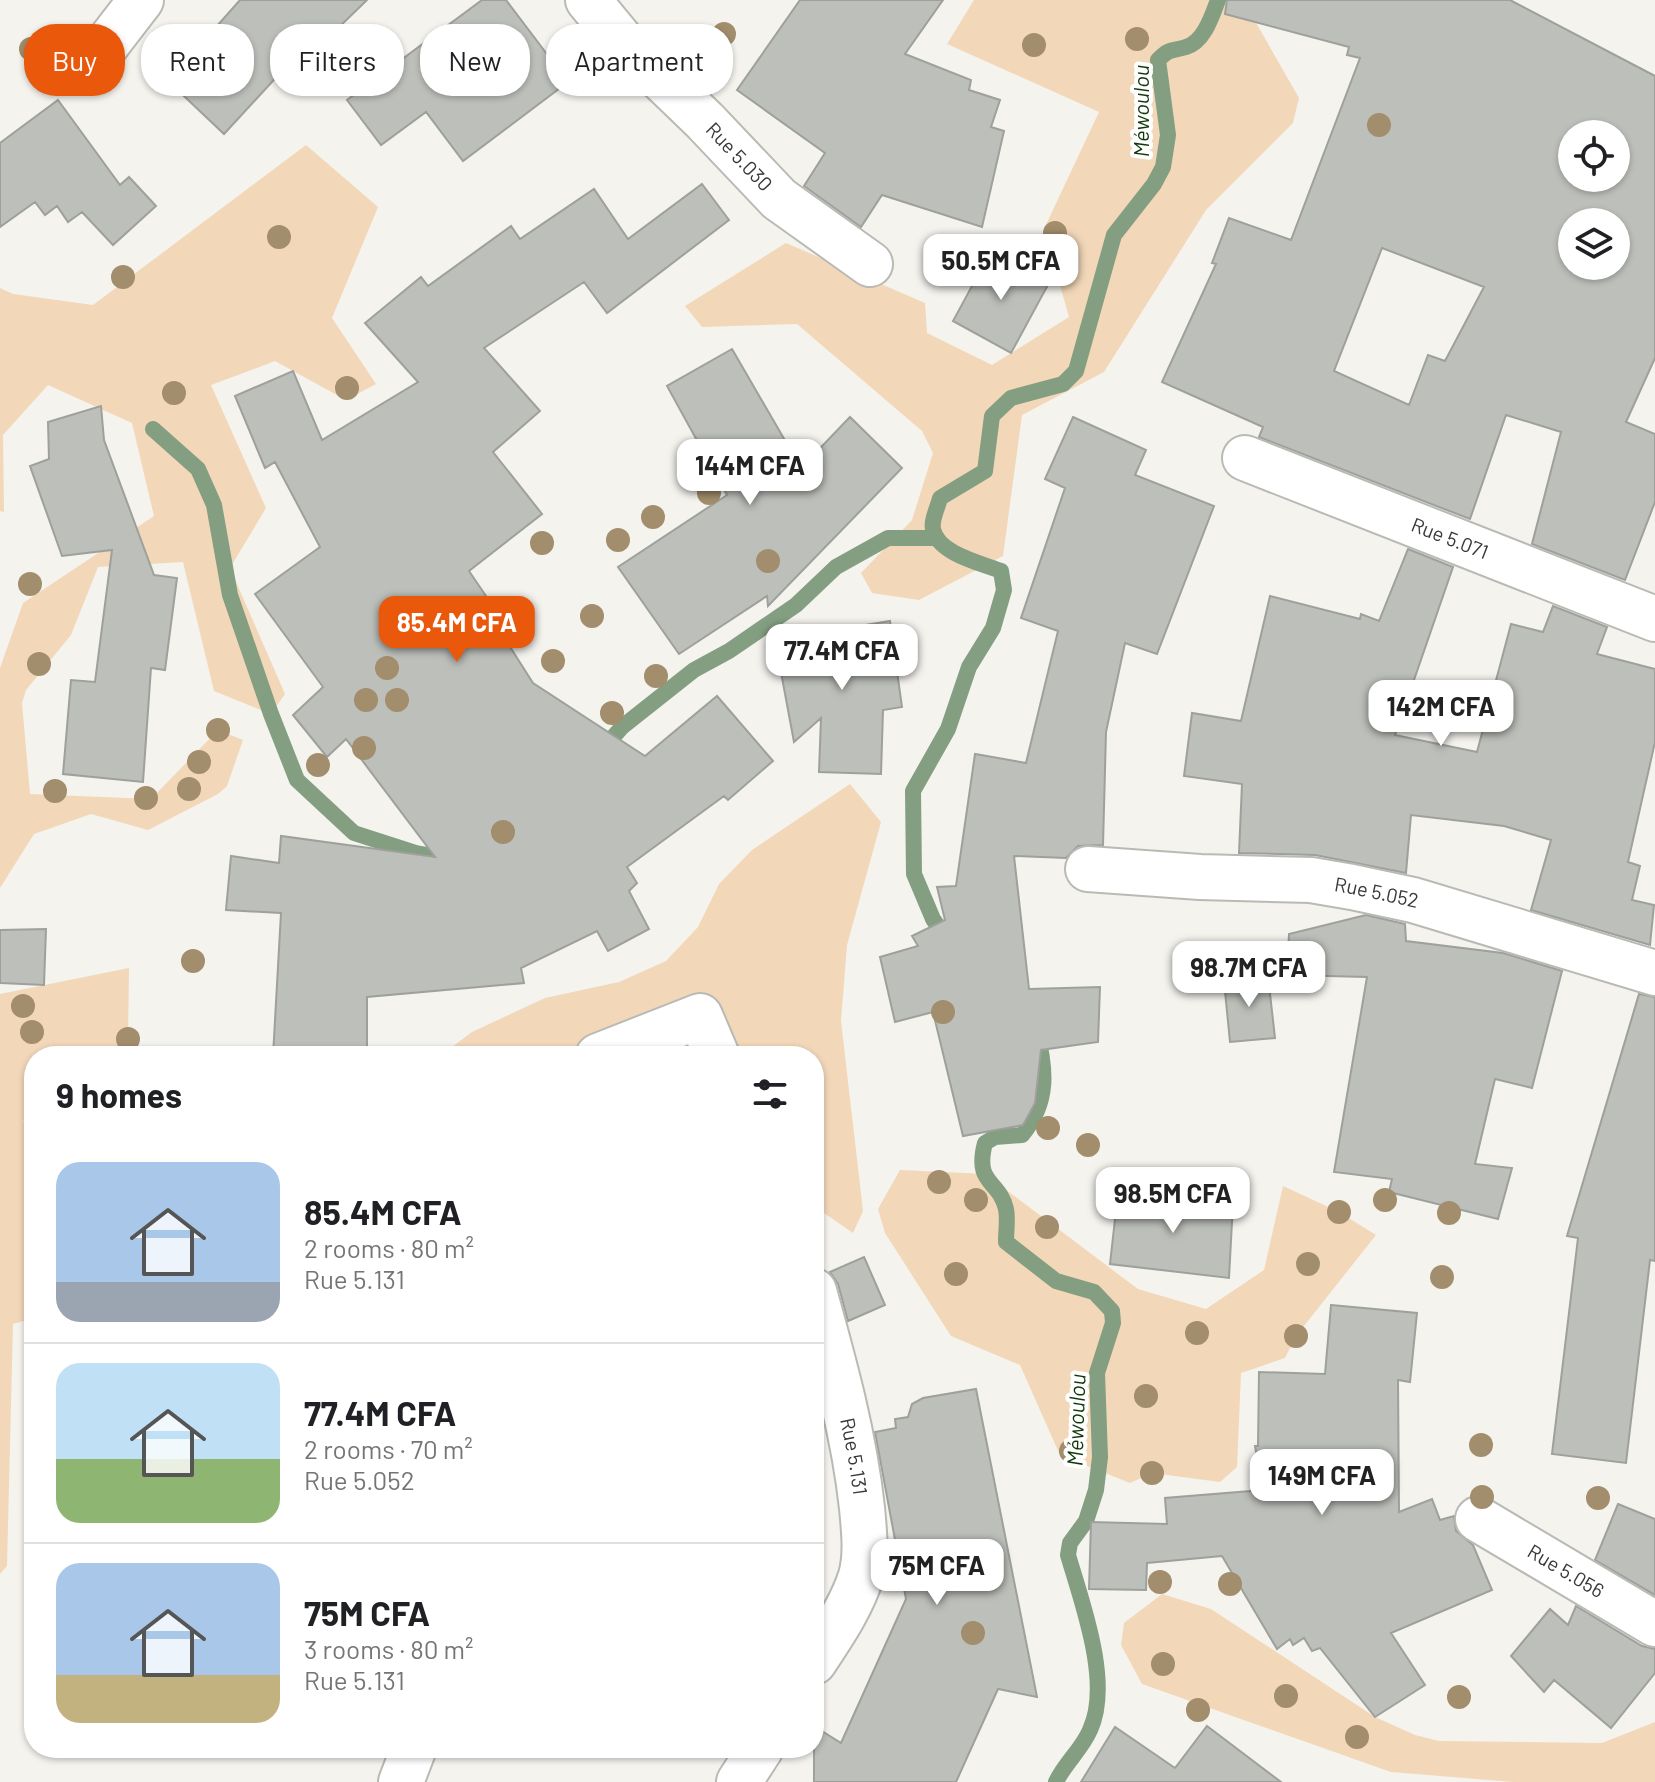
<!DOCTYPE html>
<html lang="en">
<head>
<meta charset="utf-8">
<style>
  body { margin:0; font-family:Barlow,sans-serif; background:#f2f2f2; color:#202124; height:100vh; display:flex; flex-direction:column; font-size:30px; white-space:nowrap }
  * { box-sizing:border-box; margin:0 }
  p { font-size:26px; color:#757577 }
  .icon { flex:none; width:44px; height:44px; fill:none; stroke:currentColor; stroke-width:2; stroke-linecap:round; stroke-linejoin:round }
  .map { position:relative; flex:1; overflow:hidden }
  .sheet { position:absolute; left:24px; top:1046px; width:800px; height:712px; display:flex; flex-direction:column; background:#fff; border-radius:32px; box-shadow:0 2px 6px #0004 }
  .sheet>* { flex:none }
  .banner { position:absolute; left:24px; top:24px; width:800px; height:72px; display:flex; gap:16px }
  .controls { position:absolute; left:1558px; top:120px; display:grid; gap:16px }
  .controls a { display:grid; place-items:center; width:72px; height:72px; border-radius:50%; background:#fff; box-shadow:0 2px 6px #0004; font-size:40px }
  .price { position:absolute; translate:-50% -68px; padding:0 18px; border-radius:16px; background:#fff; color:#222; font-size:26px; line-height:52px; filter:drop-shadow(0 2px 4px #0008) }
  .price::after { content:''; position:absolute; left:50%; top:48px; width:24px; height:18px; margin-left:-12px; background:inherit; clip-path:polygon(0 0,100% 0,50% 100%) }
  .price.on { background:#ea580c; color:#fff }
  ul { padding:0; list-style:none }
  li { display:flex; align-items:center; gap:24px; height:200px; padding:0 32px }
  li+li { border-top:2px solid #e0e0e0 }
  li span { display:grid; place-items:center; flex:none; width:224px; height:160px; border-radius:24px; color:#555 }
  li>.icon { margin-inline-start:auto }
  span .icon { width:96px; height:96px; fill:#fffc; stroke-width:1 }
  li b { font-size:34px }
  h2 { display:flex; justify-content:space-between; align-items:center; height:96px; padding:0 32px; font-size:34px }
  .pill { padding:0 28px; border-radius:32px; background:#fff; box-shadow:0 2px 6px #0004; font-size:28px; line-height:72px }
  .pill.on { background:#ea580c; color:#fff }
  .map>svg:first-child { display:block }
</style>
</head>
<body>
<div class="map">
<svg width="1655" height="1782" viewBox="0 0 1655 1782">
  <rect width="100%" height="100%" fill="#f4f3ee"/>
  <path fill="#f3d7b9" d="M974 0H1243L1299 98 1293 123 1206 210 1104 372 1022 415 1003 556 919 600 872 593 861 573 912 520 933 453 922 431 797 324 702 327 685 306 786 243 925 303 927 333 992 365 1069 317 1044 229 1099 112 947 44Z
    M306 145 378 207 332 318 376 384 346 400 275 361 211 385 266 508 230 568 285 694 271 714 214 691 183 562 98 567 71 635 26 690 22 703 30 794 151 799 218 730 243 740 227 786 218 794 148 830 91 814 34 834 0 888V668L23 603 154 516 132 423 48 385 3 435 4 512 0 511V288L13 294 93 305Z
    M850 784 881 822 847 945 841 1021 863 1211 853 1233 814 1206V1056H440L472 1032 545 998 619 982 666 961 698 927 719 884 752 850Z
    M129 968 128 1039 107 1056H34V1112L23 1121 34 1135V1318L13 1324 7 1566 0 1574V994Z
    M900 1170 985 1174 1138 1289 1206 1309 1264 1270 1283 1186 1339 1212 1376 1235 1296 1336 1285 1358 1241 1373 1237 1467 1220 1482 1152 1473 1130 1483 1060 1455 1020 1365 951 1336 885 1233 878 1209Z
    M1162 1594 1211 1609 1375 1717 1415 1735 1439 1741 1602 1743 1655 1722V1782H1513L1391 1772 1142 1684 1121 1645 1124 1623Z"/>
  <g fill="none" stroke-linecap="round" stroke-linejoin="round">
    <path stroke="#839e80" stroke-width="16" d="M153 429 198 469 214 505 230 595 271 714 297 780 354 833 416 853 455 860
      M601 751 622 727 694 670 729 651 796 605 836 567 888 538H937
      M947 940 933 919 914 874 913 791 948 729 969 667 993 628 1004 590 1001 571C981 563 938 554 933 529 931 520 938 507 940 498L985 471 992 416 1011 398 1063 384 1076 371 1114 235 1154 184 1163 167 1168 135 1158 60C1171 47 1171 52 1186 47 1204 42 1212 16 1218 0
      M1036 1029C1046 1068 1050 1102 1022 1135L995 1137 985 1143C974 1185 999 1179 1006 1209 1008 1218 1006 1231 1006 1242L1056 1281 1094 1292 1112 1311 1113 1323 1097 1373 1100 1457 1096 1490 1086 1521 1070 1543 1068 1555C1082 1603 1112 1683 1090 1730 1082 1749 1065 1763 1056 1782"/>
  </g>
  <path fill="#bdbfba" stroke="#9ea09b" stroke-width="2" fill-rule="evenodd" d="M240 0H367L300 65 294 58 224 134 168 81Z
    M482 0H506L568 82 463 161 426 112 381 145 347 100Z
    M800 0H943L905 54 971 80 969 90 1000 100 991 127 1004 131 982 227 882 195 861 227 804 186 825 153 737 90Z
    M1227 0H1510L1655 76V358L1626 422 1655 434V502L1625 580 1532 544 1561 432 1506 415 1470 519 1259 437 1263 427 1162 382 1216 264 1212 263 1229 218 1291 240 1360 58 1347 55 1349 47 1225 14ZM1572 134H1616V178H1572ZM1572 222H1616V266H1572ZM1382 248 1484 287 1445 361 1428 355 1409 405 1334 371Z
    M58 100 120 185 129 177 156 206 113 245 82 212 68 222 57 206 45 215 35 202 0 227V143Z
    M702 184 729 220 607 313 584 282 484 348 540 411 493 452 542 514 469 571 501 618 495 623 533 683 645 756 717 696 773 761 728 800 724 796 627 867 637 883 629 891 649 929 608 951 597 931 521 968 524 983 367 997V1056H273L281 913 226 910 231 856 279 863 281 836 435 857 346 739 327 757 293 715 323 687 255 594 320 547 275 462 265 468 235 396 293 371 322 440 418 382 365 323 421 277 428 286 511 226 520 239 594 189 628 239Z
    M991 251 1049 283 1011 353 953 321Z
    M732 349 801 468 850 417 902 468 768 606 767 596 679 654 618 567 727 495 667 386Z
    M101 406 104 440 154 575 177 578 165 670 151 668 143 782 63 774 71 680 95 682 112 550 62 556 30 466 49 459 48 422Z
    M1073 417 1146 450 1135 475 1214 506 1157 654 1125 643 1106 732 1103 845 1078 846 1066 858 1014 856 1029 989 1100 987 1098 1042 1041 1050 1035 1103 1023 1125 963 1136 933 1012 895 1022 880 957 918 946 912 936 945 920 937 887 956 886 975 754 1026 763 1058 631 1021 618 1065 488 1045 479Z
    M1408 549 1453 567 1395 735 1477 752 1511 624 1543 632 1553 606 1607 627 1597 654 1655 669V742L1628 862 1640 866 1632 900 1654 905 1650 945 1531 910 1551 840 1504 826 1411 815 1406 873 1315 855 1239 853 1242 784 1184 776 1192 713 1241 721 1270 596 1360 619 1361 614 1379 621Z
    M890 621 902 707 883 710 881 774 819 772 821 718 794 742 775 640Z
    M1366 915 1405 924 1406 941 1503 953 1562 971 1532 1088 1495 1079 1475 1164 1512 1168 1498 1219 1389 1192 1392 1179 1334 1172 1367 977 1287 975 1289 934Z
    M46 929 44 985 0 983V930Z
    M1268 976 1275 1038 1230 1042 1224 981Z
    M1639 994 1655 997V1261L1650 1260 1626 1463 1552 1454 1578 1238 1567 1236Z
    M1118 1192 1233 1203 1229 1278 1110 1264Z
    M864 1257 885 1305 848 1321 838 1284 830 1272Z
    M1331 1305 1417 1313 1410 1382 1398 1380 1399 1512 1432 1499 1440 1520 1454 1516 1456 1531 1473 1545 1492 1590 1391 1633 1425 1685 1375 1717 1320 1648 1312 1651 1304 1638 1293 1645 1290 1639 1277 1649 1222 1556 1147 1563 1146 1590 1089 1589 1091 1522 1167 1524 1165 1498 1263 1490 1255 1446H1258L1259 1372 1325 1374Z
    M976 1389 1037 1697 998 1689 956 1782H814V1726L841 1743 906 1599 875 1432 896 1428 895 1419 908 1417 912 1404 923 1398Z
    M1618 1504 1655 1519V1595L1595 1560Z
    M1576 1606 1642 1646 1655 1649V1673L1611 1728 1554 1680 1544 1692 1511 1656 1550 1609 1568 1625Z
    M1207 1726 1281 1782H1081L1115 1727 1175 1768Z"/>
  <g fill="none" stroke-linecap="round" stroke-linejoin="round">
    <defs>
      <g id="minor">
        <path id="s1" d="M588 0 621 40 705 121 779 199 870 264"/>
        <path d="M94 61 141 0"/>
        <path id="s2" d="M1245 458 1655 619"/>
        <path id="s3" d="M1088 869 1200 877 1311 880 1352 887 1413 900 1655 973"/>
        <path d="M598 1056 700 1016 717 1056"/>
        <path id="s4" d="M814 1291C834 1363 854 1434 862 1508 864 1530 867 1554 861 1576 852 1606 831 1636 814 1662"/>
        <path id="s5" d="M1478 1519 1655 1624"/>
        <path d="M401 1782 414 1748"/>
        <path d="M739 1782 761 1748"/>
      </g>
    </defs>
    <use href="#minor" stroke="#babab5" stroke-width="48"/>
    <use href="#minor" stroke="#fff" stroke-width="44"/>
  </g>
  <g fill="#a28d6c">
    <circle cx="724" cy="34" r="12"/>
    <circle cx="1137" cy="39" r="12"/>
    <circle cx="1034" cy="45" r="12"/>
    <circle cx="31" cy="49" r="12"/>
    <circle cx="1379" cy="125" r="12"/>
    <circle cx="1055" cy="233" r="12"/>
    <circle cx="279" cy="237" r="12"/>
    <circle cx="123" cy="277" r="12"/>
    <circle cx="347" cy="388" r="12"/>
    <circle cx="174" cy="393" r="12"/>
    <circle cx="709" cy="493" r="12"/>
    <circle cx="653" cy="517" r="12"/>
    <circle cx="618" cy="540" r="12"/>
    <circle cx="542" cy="543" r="12"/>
    <circle cx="768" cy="561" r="12"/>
    <circle cx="30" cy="584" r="12"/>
    <circle cx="592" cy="616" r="12"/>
    <circle cx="553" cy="661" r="12"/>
    <circle cx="39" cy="664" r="12"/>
    <circle cx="387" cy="668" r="12"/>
    <circle cx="656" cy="676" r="12"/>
    <circle cx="366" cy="700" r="12"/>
    <circle cx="397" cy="700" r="12"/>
    <circle cx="612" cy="713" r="12"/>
    <circle cx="218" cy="730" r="12"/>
    <circle cx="364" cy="748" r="12"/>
    <circle cx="199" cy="762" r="12"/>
    <circle cx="318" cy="765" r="12"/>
    <circle cx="189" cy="789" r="12"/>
    <circle cx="55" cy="791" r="12"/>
    <circle cx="146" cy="798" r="12"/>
    <circle cx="503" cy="832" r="12"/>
    <circle cx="193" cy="961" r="12"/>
    <circle cx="23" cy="1006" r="12"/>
    <circle cx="943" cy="1012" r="12"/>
    <circle cx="32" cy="1032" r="12"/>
    <circle cx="128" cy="1039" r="12"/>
    <circle cx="1048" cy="1128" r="12"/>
    <circle cx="1088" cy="1145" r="12"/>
    <circle cx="939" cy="1182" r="12"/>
    <circle cx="976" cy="1200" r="12"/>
    <circle cx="1385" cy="1200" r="12"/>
    <circle cx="1339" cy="1212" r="12"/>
    <circle cx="1449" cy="1213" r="12"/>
    <circle cx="1047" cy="1227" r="12"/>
    <circle cx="1308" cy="1264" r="12"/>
    <circle cx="956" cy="1274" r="12"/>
    <circle cx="1442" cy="1277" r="12"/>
    <circle cx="1197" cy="1333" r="12"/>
    <circle cx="1296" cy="1336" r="12"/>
    <circle cx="1146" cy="1396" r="12"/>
    <circle cx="1481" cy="1445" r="12"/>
    <circle cx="1071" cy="1451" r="12"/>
    <circle cx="1152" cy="1473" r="12"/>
    <circle cx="1482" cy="1497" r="12"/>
    <circle cx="1598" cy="1498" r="12"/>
    <circle cx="1160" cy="1582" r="12"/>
    <circle cx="1230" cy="1584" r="12"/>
    <circle cx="973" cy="1633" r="12"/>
    <circle cx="1163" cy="1664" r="12"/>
    <circle cx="1286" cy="1696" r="12"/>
    <circle cx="1459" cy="1697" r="12"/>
    <circle cx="1198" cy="1710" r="12"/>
    <circle cx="1357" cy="1737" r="12"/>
  </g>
  <g text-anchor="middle" stroke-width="8" stroke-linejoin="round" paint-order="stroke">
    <g font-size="20" fill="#383836" stroke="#fff">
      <text dy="7" stroke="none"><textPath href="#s1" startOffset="218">Rue 5.030</textPath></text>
      <text dy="7" stroke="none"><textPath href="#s2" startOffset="220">Rue 5.071</textPath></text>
      <text dy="7" stroke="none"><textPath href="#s3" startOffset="290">Rue 5.052</textPath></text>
      <text dy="7" stroke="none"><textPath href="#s4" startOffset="170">Rue 5.131</textPath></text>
      <text dy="7" stroke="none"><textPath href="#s5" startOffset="102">Rue 5.056</textPath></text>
    </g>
    <g font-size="22" font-style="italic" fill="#10380c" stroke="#fff">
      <text transform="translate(1141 111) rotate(-90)" y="8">Méwoulou</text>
      <text transform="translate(1076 1420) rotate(-88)" y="8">Méwoulou</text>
    </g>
  </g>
</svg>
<div class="controls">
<a><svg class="icon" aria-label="locate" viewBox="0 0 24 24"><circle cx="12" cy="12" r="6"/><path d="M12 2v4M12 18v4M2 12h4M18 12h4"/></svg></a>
<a><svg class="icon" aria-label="layers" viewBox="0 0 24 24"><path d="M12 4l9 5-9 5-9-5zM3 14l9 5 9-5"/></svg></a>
</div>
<b class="price" style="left:1001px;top:302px">50.5M CFA</b>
<b class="price" style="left:750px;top:507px">144M CFA</b>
<b class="price on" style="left:457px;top:664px">85.4M CFA</b>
<b class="price" style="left:842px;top:692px">77.4M CFA</b>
<b class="price" style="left:1441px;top:748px">142M CFA</b>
<b class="price" style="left:1249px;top:1009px">98.7M CFA</b>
<b class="price" style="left:1173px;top:1235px">98.5M CFA</b>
<b class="price" style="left:1322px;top:1517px">149M CFA</b>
<b class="price" style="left:937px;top:1607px">75M CFA</b>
<div class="banner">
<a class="pill on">Buy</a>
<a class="pill">Rent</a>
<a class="pill">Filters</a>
<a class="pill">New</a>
<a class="pill">Apartment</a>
</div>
<section class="sheet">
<h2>9 homes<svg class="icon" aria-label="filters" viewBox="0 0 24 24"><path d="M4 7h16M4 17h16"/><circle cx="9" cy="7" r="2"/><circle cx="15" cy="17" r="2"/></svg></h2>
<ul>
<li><span style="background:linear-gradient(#a9c7e8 75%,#9aa5b1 0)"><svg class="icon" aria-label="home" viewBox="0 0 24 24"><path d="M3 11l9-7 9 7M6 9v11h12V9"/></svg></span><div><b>85.4M CFA</b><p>2 rooms · 80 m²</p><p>Rue 5.131</p></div></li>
<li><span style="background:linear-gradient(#bfe0f5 60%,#8fb573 0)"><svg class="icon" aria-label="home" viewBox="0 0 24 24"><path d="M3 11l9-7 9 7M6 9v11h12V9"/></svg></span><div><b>77.4M CFA</b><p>2 rooms · 70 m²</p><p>Rue 5.052</p></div></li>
<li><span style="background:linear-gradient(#a9c7e8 70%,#c2b280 0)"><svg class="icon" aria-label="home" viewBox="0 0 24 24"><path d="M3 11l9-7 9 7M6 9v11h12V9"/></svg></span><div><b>75M CFA</b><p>3 rooms · 80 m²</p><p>Rue 5.131</p></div></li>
</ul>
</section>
</div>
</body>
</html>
